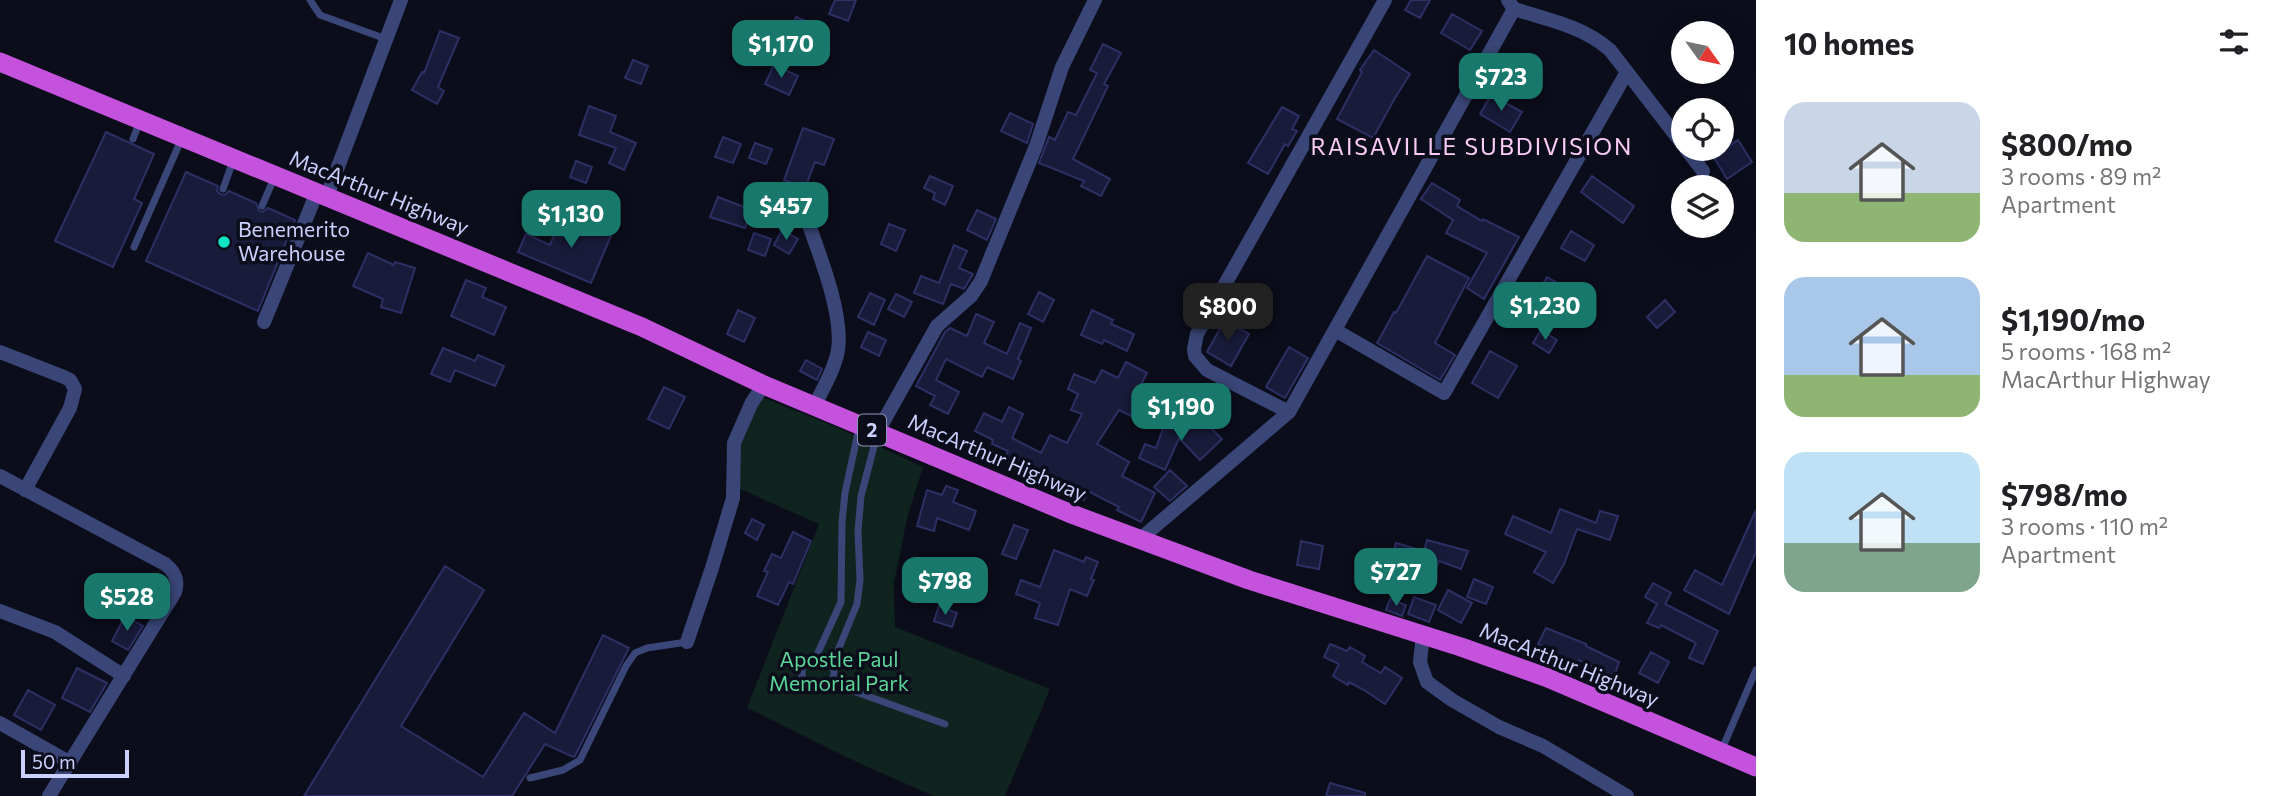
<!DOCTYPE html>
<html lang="en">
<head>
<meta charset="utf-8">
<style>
  body { margin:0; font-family:Commissioner,sans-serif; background:#f2f2f2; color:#202124; height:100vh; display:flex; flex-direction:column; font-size:26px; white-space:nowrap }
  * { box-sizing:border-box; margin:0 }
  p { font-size:23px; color:#757577 }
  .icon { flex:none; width:38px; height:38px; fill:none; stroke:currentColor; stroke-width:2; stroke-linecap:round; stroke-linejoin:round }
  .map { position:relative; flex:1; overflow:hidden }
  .sheet { display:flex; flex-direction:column; background:#fff; width:525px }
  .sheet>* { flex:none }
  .needle { width:46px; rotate:123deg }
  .buttons { position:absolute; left:1671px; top:21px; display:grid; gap:14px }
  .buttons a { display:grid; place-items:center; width:63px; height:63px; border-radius:50%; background:#fff; box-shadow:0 7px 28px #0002; font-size:35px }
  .scale { position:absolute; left:21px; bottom:18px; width:108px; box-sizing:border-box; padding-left:7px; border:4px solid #c9d0fc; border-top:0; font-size:19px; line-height:24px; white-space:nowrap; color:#c9d0fc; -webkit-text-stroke:5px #0c0d1b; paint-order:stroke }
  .price { position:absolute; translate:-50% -60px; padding:0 16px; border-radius:14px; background:#18786c; color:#fff; font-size:23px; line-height:46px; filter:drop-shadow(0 2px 4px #0008) }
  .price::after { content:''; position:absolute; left:50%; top:42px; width:21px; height:16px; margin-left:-10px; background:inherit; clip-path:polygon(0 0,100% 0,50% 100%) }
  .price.selected { background:#222; color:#fff }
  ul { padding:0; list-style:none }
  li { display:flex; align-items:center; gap:21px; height:175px; padding:0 28px }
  li span { display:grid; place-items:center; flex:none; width:196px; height:140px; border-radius:21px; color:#555 }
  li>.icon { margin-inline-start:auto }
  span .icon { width:84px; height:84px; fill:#fffc; stroke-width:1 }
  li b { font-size:30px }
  h2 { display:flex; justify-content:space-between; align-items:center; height:84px; padding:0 28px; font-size:30px }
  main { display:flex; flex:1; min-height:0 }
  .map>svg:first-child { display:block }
</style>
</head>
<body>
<main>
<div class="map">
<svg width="1756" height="796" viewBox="0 0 1756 796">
  <rect width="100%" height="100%" fill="#0c0d1b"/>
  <path fill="#10241f" d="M759 396 834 426 923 467 907 518 894 583 895 627 1050 689 1005 796H934L863 765 747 708 819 524 738 488 737 446Z"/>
  <path fill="#191b3b" stroke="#2d2f65" stroke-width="2" d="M835 0H856L848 21 829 14Z
    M1411 0H1430L1420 18 1405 10Z
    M1452 14 1482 31 1470 50 1441 33Z
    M796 17 811 23 805 38 790 32Z
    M440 31 459 38 438 87 444 91 437 104 412 90 422 72 424 73Z
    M1103 44 1121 53 1104 84 1108 86 1073 159 1110 179 1101 196 1081 186 1084 181 1039 163 1049 137 1055 140 1068 112 1076 115 1097 73 1090 70Z
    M1374 50 1410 74 1395 98 1373 138 1337 119 1362 72 1360 70Z
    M633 60 648 66 641 84 625 78Z
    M774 65 798 76 789 95 765 84Z
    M1491 95 1522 112 1510 132 1480 114Z
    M589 106 616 116 610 132 636 143 624 170 609 163 616 148 579 135Z
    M1282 107 1299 116 1292 129 1297 131 1288 146 1285 144 1268 174 1248 163Z
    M1010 113 1033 124 1027 143 1001 131Z
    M803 128 834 139 824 165 815 162 805 188 784 180Z
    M106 132 154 154 134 199 142 203 113 267 55 241Z
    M723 137 741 144 733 163 715 157Z
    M1738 140 1752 162 1727 179 1713 156Z
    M755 143 772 149 766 164 749 158Z
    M576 161 592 167 586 183 570 177Z
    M186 172 218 186 217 191 220 194 225 195 229 191 256 203 259 211 263 212 268 208 295 220 258 311 146 261Z
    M930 176 953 186 945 205 933 199 935 193 924 188Z
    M1592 176 1634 206 1623 223 1581 192Z
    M1432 183 1460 200 1457 206 1482 221 1483 219 1519 237 1484 299 1467 288 1487 253 1446 233 1453 220 1421 199Z
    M718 197 752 210 745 228 710 217Z
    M977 210 996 219 987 240 967 230Z
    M560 221 584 230V226L595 230 597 224 613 231 591 283 518 252 526 234 550 245Z
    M889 224 905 230 896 251 881 244Z
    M782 230 798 239 789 254 774 245Z
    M1571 231 1594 245 1585 261 1561 248Z
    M754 233 771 239 765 256 748 250Z
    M954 245 967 251 959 268 973 274 964 289 951 284 943 304 914 293 921 276 939 283Z
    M368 253 394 265 395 262 415 268 401 313 381 307 383 299 353 286Z
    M1427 256 1469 278 1435 343 1455 355 1440 380 1377 343 1394 312 1396 313Z
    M1547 277 1572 291 1548 333 1526 320 1539 298 1536 296Z
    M466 280 486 288 482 297 506 307 494 335 451 316Z
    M1039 292 1054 300 1043 322 1028 314Z
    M870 293 885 300 874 325 858 317Z
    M896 294 912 302 904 317 888 309Z
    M1665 300 1675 312 1657 328 1647 317Z
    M738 310 755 318 744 342 727 334Z
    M1092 310 1113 320 1111 324 1134 334 1127 351 1104 340 1102 344 1081 335Z
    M976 314 994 322 984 343 1007 354 1020 323 1031 328 1018 359 1021 361 1013 379 987 367 982 377 946 359 936 380 959 392 948 414 930 405 935 396 916 386 945 332 950 328 967 336Z
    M1225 320 1249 334 1231 366 1207 352Z
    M1541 330 1557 340 1549 353 1533 343Z
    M868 332 886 340 879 356 861 347Z
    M1289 347 1308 358 1285 398 1266 387Z
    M443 348 475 361 478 355 504 366 495 386 455 370 450 382 431 374Z
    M1490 351 1517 366 1498 398 1472 383Z
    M806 360 822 369 817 380 800 371Z
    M1126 362 1147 373 1136 394 1153 402 1143 422 1119 410 1097 444 1129 462 1122 476 1155 493 1141 522 1117 510 1119 507 1088 491 1084 500 1019 471 1020 468 1004 460 1008 451 992 444 993 440 975 431 984 413 1002 422 1009 407 1023 414 1012 438 1041 453 1050 435 1067 443 1082 414 1071 410 1078 394 1068 389 1074 374 1095 383 1102 370 1118 378Z
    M664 387 685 397 669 429 648 419Z
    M1201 418 1222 439 1200 460 1179 438 1165 470 1139 458 1145 444 1156 448 1165 423 1186 432Z
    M1170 470 1187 486 1170 501 1154 487Z
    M946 486 958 490 953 502 976 511 969 530 937 518 934 531 917 526 927 490 942 495Z
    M1560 509 1596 523 1600 511 1618 516 1610 540 1577 529 1564 564 1553 583 1534 572 1546 552 1505 534 1513 516 1551 533Z
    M1756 510V552L1729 614 1684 590 1695 570 1722 585Z
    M752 519 764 525 757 540 745 533Z
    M1014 525 1028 530 1016 559 1002 554Z
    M793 532 811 541 793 584 789 582 778 605 757 596 768 572 764 571 772 554 781 558Z
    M1427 540 1468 551 1461 569 1439 561 1436 570 1413 562 1412 566 1391 561 1396 543 1424 551Z
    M1301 541 1323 546 1319 569 1297 565Z
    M1054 550 1084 562 1086 557 1098 562 1091 579 1094 580 1087 596 1070 589 1058 625 1035 618 1040 603 1016 594 1021 580 1040 587Z
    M962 565 983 573 976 590 955 582Z
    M445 566 484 590 401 726 483 777 524 713 555 733 603 635 629 648 575 756 573 757 545 744 512 796H304Z
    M1474 579 1493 587 1486 604 1467 597Z
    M1653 583 1671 593 1665 604 1718 631 1703 664 1689 658 1696 643 1661 625 1659 628 1647 623 1657 604 1645 597Z
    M1448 590 1472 603 1461 623 1438 610Z
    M1414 597 1436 605 1429 622 1408 614Z
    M1390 599 1406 605 1402 616 1386 610Z
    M939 606 957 613 952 627 934 621Z
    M125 616 143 626 128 650 112 641Z
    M1546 628 1586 644V646L1619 662 1614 677 1579 660 1577 665 1538 644Z
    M1330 644 1347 651 1350 647 1365 656 1362 662 1381 673 1385 667 1402 678 1385 704 1364 690 1349 682 1348 685 1333 676 1339 664 1324 657Z
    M1651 652 1669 662 1658 683 1639 673Z
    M77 668 107 683 90 712 62 698Z
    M28 690 55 705 41 730 14 715Z
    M1330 783 1365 793V796H1326Z"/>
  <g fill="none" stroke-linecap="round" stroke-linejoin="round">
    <path stroke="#3a4677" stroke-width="7" d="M310 0 320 15 386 39
      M133 139 140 121
      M223 189 234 158
      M262 206 275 176
      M134 247 182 138
      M816 657 841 602 842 522 845 493 859 428
      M802 673a16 16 0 1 1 32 0a16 16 0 1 1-32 0Z
      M832 665 857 604 860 580 858 531 861 496 877 435
      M831 683 945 724
      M1722 749 1756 670
      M530 778 563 770 580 760 626 666 635 653 647 648 687 642"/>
    <path stroke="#3a4677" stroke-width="14" d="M1508 0 1514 9C1549 20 1582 26 1610 50L1684 146
      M1686 149 1703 171
      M327 196 401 0
      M802 205C815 244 844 311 838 350 835 369 823 388 815 405
      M264 322 317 192
      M1335 330 1444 393 1627 72
      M0 352 64 377 70 380 75 389 70 408 25 490
      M1289 412 1207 370 1195 356 1194 349 1197 334 1385 0
      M877 433 937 326 971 296 981 281 1036 146 1062 67 1095 0
      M0 476 165 564C174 571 179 579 175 592L49 796
      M1139 540 1289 412 1514 9
      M0 611 55 632 124 676
      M1423 635 1420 662 1427 682 1452 700 1499 727 1543 746 1627 796
      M687 642 712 568 733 498 734 443 752 402 764 385
      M0 723 69 762"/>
    <path stroke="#c452dd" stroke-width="19" d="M0 62 642 327 764 385 1069 513 1249 580 1461 647 1548 678 1756 767"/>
  </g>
  <circle fill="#0ee3c5" stroke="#0c0d1b" stroke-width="2.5" cx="224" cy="242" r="7"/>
  <g text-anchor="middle" stroke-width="7" stroke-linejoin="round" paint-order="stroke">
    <rect fill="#0c0d1b" stroke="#9096b8" stroke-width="2" x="858" y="414.5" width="28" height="31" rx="5"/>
    <g font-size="19" font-weight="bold" fill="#c9d0fc">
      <text x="872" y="437">2</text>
    </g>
    <g font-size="21" fill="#c9d0fc" stroke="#0c0d1b">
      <text transform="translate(379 193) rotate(22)" y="7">MacArthur Highway</text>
      <text transform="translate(997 458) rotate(23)" y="7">MacArthur Highway</text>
      <text transform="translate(1569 665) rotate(22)" y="7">MacArthur Highway</text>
    </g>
    <g font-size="21" fill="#c9d0fc" stroke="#0c0d1b" text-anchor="start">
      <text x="238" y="237">Benemerito<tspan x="238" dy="24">Warehouse</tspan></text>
    </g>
    <g font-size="21" fill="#5bd699" stroke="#0c0d1b">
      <text x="839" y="667">Apostle Paul<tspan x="839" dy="24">Memorial Park</tspan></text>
    </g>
    <g font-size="23" letter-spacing="2" fill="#fccbf6" stroke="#0c0d1b">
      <text x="1472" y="155">RAISAVILLE SUBDIVISION</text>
    </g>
  </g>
</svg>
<div class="buttons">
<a><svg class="needle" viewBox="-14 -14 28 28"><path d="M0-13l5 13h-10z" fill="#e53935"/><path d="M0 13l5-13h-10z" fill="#757577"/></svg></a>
<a><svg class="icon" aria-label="locate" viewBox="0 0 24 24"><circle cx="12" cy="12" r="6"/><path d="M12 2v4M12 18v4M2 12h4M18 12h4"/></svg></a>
<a><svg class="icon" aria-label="layers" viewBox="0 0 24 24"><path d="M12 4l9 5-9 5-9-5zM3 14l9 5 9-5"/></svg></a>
</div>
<div class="scale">50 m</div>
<b class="price" style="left:781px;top:80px">$1,170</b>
<b class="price" style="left:1501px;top:113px">$723</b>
<b class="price" style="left:786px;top:242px">$457</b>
<b class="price" style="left:571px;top:250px">$1,130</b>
<b class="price" style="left:1545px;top:342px">$1,230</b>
<b class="price selected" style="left:1228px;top:343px">$800</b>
<b class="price" style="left:1181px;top:443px">$1,190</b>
<b class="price" style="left:1396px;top:608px">$727</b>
<b class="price" style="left:945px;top:617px">$798</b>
<b class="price" style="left:127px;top:633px">$528</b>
</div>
<section class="sheet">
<h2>10 homes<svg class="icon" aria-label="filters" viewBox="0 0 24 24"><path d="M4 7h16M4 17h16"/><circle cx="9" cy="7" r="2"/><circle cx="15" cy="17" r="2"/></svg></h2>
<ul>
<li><span style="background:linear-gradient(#c9d6e8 65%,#8fb573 0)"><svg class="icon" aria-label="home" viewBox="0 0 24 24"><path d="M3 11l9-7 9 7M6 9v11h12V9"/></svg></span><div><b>$800/mo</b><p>3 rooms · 89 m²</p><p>Apartment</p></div></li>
<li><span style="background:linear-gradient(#a9c7e8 70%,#8fb573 0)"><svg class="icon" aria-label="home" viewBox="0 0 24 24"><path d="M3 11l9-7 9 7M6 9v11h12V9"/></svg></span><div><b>$1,190/mo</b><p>5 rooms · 168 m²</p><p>MacArthur Highway</p></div></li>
<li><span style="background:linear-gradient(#bfe0f5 65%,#7fa58c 0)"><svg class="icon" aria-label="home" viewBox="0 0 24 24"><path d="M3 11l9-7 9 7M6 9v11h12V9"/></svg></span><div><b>$798/mo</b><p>3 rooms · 110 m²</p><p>Apartment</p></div></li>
</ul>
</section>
</main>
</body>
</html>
